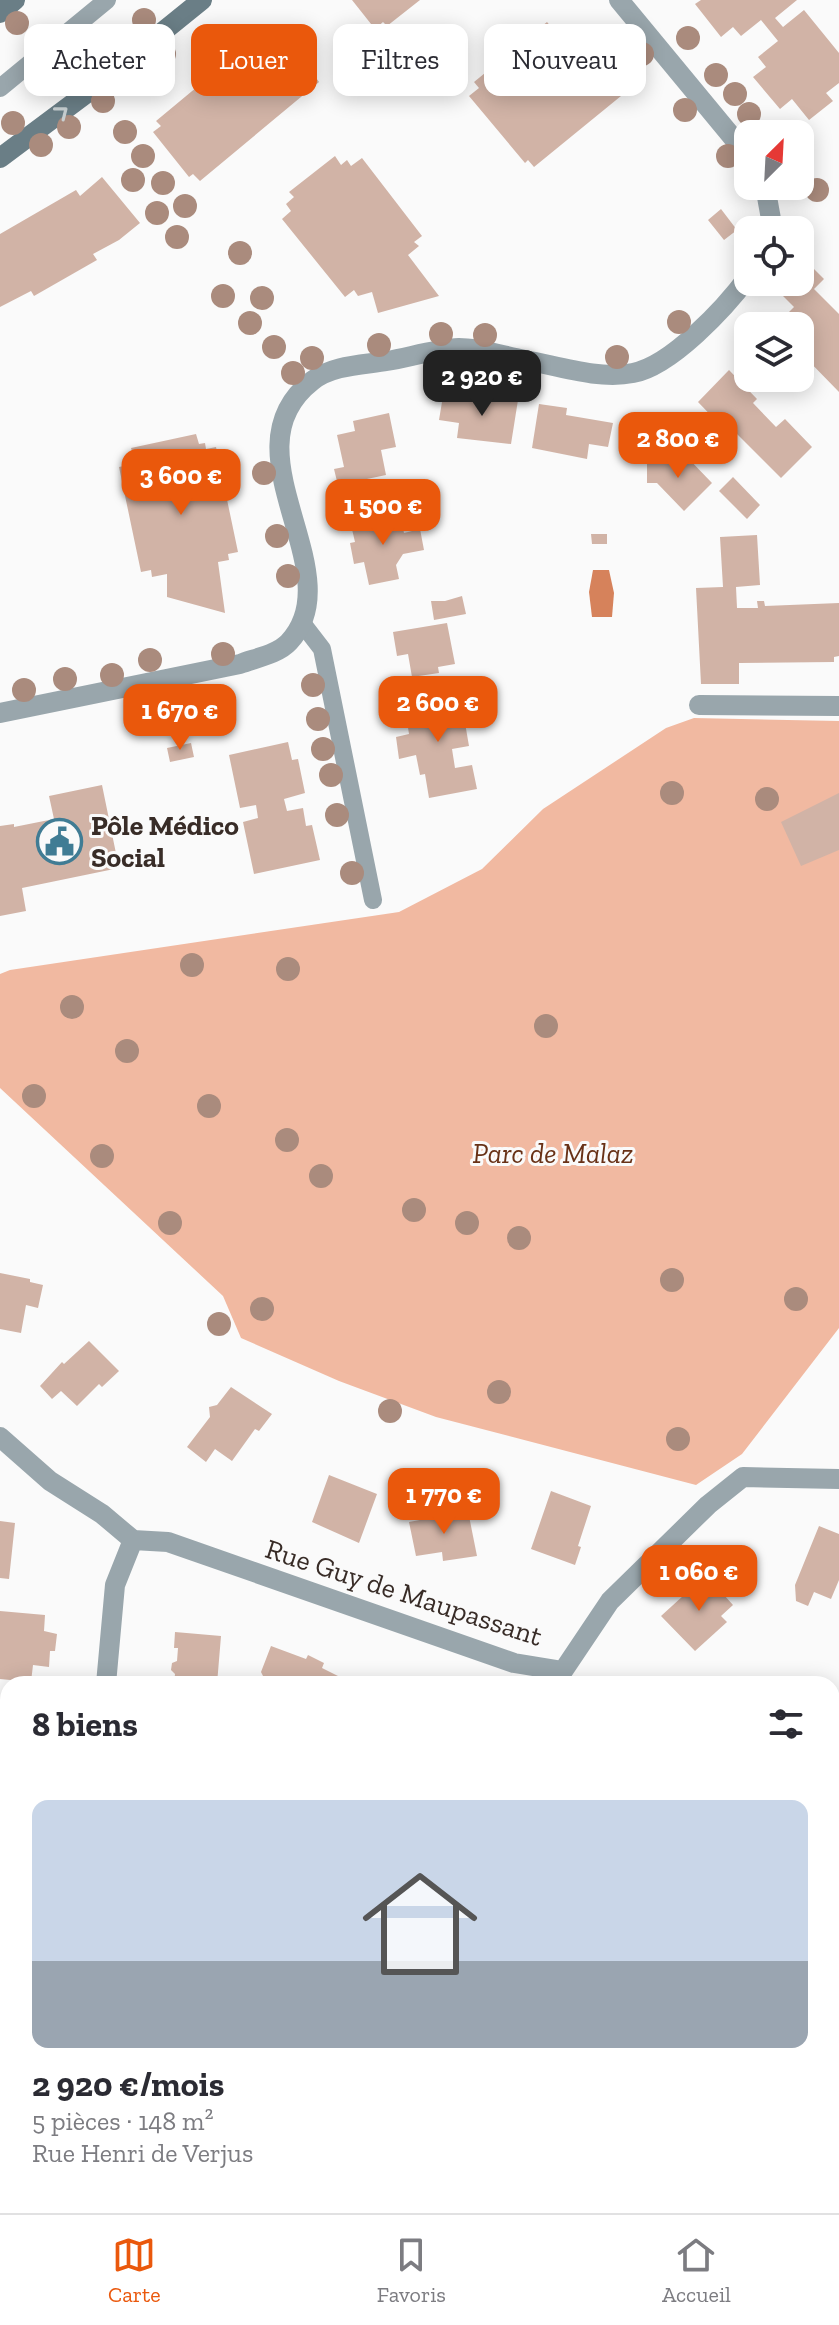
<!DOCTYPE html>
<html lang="fr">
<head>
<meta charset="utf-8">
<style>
  body { margin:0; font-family:"Zilla Slab",serif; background:#f2f2f3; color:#2b2b33; height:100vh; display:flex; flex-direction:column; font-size:30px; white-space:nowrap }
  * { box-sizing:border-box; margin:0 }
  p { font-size:26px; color:#7c7c81 }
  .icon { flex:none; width:44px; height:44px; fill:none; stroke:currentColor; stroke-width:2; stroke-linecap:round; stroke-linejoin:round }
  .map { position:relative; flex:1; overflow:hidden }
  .details { position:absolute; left:0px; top:1676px; width:840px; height:538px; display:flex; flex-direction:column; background:#fff; border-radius:24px 24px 0 0; box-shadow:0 4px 20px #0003 }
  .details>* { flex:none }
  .banner { position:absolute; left:24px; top:24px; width:792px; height:72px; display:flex; gap:16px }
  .needle { width:52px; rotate:24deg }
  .fabs { position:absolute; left:734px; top:120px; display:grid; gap:16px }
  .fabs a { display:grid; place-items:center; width:80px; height:80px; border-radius:16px; background:#fff; box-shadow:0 4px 20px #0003; font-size:40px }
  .price { position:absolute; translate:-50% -68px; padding:0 18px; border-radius:16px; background:#ea580c; color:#fff; font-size:26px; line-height:52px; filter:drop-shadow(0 2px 4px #0008) }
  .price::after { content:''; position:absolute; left:50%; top:48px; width:24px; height:18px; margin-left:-12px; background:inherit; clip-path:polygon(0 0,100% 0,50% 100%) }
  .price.current { background:#222; color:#fff }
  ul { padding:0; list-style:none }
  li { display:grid; align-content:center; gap:16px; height:424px; padding:0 32px }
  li+li { border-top:2px solid #e1e1e2 }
  li span { display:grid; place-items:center; height:248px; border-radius:16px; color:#555 }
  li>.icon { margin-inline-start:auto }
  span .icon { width:144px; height:144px; fill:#fffc; stroke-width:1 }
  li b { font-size:34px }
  h2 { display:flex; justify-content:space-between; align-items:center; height:96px; padding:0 32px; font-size:34px }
  .pill { padding:0 28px; border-radius:16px; background:#fff; box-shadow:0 4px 20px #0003; font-size:28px; line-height:72px }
  .pill.current { background:#ea580c; color:#fff }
  .dock { display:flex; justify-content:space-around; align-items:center; height:112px; border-top:2px solid #e1e1e2; background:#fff; font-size:22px; color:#7c7c81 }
  .dock a { display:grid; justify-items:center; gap:4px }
  .dock .current { color:#ea580c }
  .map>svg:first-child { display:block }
</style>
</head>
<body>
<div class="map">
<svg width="839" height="2213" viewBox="0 0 839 2213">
  <rect width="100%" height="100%" fill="#fafafa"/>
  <path fill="#f1b9a1" d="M694 718 839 721V1328L742 1454 696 1485 436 1417 339 1381 241 1338 223 1296 0 1088V974L10 970 399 912 482 869 543 809 666 728Z
    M0 2164H8V2206H673L674 2213H0Z"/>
  <path fill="#d6825b" d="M593 570H609L614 593 612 617H592L589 592Z"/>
  <path fill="#d1b3a6" d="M352 0H420L387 26 383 22 375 29Z
    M701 0H797L775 18 783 27 804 10 839 53V83L826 93 833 101 809 120 792 99 780 109 753 77 766 67 758 57 778 41 761 20 741 36 733 27 721 37 695 4Z
    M547 22 567 46 575 40 621 96 534 167 528 160 525 163 469 96 479 88 474 82Z
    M281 27 317 72 314 75 319 82 200 181 193 174 189 177 153 132 161 126 156 121 268 28 273 33Z
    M335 156 341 165 347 160 351 166 362 158 422 236 414 242 419 246 408 255 439 296 378 313 372 292 358 296 354 290 345 297 282 219 291 211 286 204 294 197 289 192Z
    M102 177 140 223 119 240 93 254 97 260 34 296 31 291 0 307V234L76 190 80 196Z
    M721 209 737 230 724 240 708 220Z
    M803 258 824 279 814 289 839 314V392L800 352V326H775L794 307 774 287 779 282H800V261Z
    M729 370 757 399 753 403 776 427 785 419 812 447 781 478 729 426 725 430 698 402Z
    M443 396 488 403 489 396 518 400 511 444 457 438 459 423 439 420Z
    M539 404 567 408 566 415 613 423 608 447 589 444 587 459 532 448Z
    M389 413 396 447 381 450 386 475 367 479 371 496 342 502 334 469 344 467 337 435 355 431 353 421Z
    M196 434 199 444 205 443 206 449 216 447 238 552 228 554 229 560 218 562 225 613 167 597V574L152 577 151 570 141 572 119 467 129 465 127 459 134 458 131 448Z
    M685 455 712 483 684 511 657 483H647V459H671L676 464Z
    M733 477 760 505 747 519 719 491Z
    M400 514 404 533 420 529 424 550 403 554 396 565 399 579 369 585 364 562 354 564 350 543 355 542 351 525Z
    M591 534H607V544H592Z
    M757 535 760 585 736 587 737 608H758L757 601H764L765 606 839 603V656L834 657V662L739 663V684H701L696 588 723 587 720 537Z
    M462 596 466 614 434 620 431 601H445Z
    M447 623 455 664 438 667 439 673 412 677 408 654 397 656 393 632Z
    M460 694 469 746 452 749 455 768 472 765 477 789 429 798 425 774 420 775 416 755 399 759 396 737 409 734 404 703Z
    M288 742 292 760 298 759 305 793 284 799 287 811 303 808 306 826 312 825 320 860 254 874 243 822 258 818 256 805 240 808 229 755Z
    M191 743 194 757 170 762 167 748Z
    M102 785 119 868 22 888 26 911 0 916V826L14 824V827L54 819 49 796Z
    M839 793V850L801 866 781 822Z
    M0 1273 30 1279V1282L43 1285 38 1308 26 1305 21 1333 0 1329Z
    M89 1341 119 1371 102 1387 99 1384 77 1406 61 1391 52 1399 40 1386 62 1362 64 1364Z
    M231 1387 272 1414 259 1431 255 1429 232 1461 215 1449 206 1462 187 1447 210 1417 209 1407 217 1405Z
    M329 1475 377 1494 359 1543 312 1522Z
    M551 1491 591 1506 578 1546 581 1547 575 1565 531 1549Z
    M468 1511 477 1556 443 1561 442 1552 416 1556 409 1522Z
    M0 1521 15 1523 9 1579 0 1578Z
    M819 1526 839 1534V1580L831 1599 814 1592 808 1606 796 1601 795 1585Z
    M706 1575 733 1605 721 1616 727 1622 695 1651 661 1616Z
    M0 1611 45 1615 44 1631 57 1634 55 1651H50L49 1667 33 1665 31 1682 0 1679Z
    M175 1632 221 1636 217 1684H174L175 1674 171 1670 172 1663 177 1661 178 1648H174Z
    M271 1646 306 1659 308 1655 324 1663 322 1668 354 1684H263L265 1680 261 1672Z
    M0 1718 8 1719V1789L0 1788Z
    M0 1829 8 1830V1898L0 1897Z
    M0 1943 8 1944V1995H0Z
    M0 2082 5 2083 2 2113 0 2112Z"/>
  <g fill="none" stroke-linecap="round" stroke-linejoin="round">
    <path stroke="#99a6ac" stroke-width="18" d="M0 88 107 0
      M302 623 322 649 373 900"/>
    <path stroke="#99a6ac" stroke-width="20" d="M619 0 748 156
      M765 186 773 230
      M699 705 839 706
      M0 713 240 664C256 658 278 654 289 642 354 572 222 451 312 381 332 365 363 365 387 361 410 357 436 349 459 348 480 348 504 356 525 360 558 366 599 380 633 373 671 366 725 308 748 277
      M0 1437 50 1481 102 1514 133 1540 168 1542 514 1663 563 1671 610 1601 708 1505 743 1477 839 1479
      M106 1684 115 1585 133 1540"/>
    <path stroke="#6a7e86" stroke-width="20" d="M0 13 15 0
      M0 158 87 93 202 0"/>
  </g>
  <g fill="#aa8b7d">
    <circle cx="144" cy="20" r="12"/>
    <circle cx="17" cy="23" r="12"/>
    <circle cx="688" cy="38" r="12"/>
    <circle cx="164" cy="54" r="12"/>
    <circle cx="642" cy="54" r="12"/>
    <circle cx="716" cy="75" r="12"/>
    <circle cx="735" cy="94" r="12"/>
    <circle cx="103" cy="101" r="12"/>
    <circle cx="685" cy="110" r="12"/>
    <circle cx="749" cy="114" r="12"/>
    <circle cx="13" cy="123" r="12"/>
    <circle cx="69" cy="127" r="12"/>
    <circle cx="125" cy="132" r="12"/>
    <circle cx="41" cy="145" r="12"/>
    <circle cx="143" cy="156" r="12"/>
    <circle cx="728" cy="156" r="12"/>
    <circle cx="133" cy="180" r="12"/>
    <circle cx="163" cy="183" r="12"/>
    <circle cx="817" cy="190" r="12"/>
    <circle cx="185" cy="206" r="12"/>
    <circle cx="157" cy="213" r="12"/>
    <circle cx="177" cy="237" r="12"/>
    <circle cx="240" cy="253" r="12"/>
    <circle cx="223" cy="296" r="12"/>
    <circle cx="262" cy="298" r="12"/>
    <circle cx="679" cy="322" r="12"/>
    <circle cx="250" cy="323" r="12"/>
    <circle cx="441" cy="334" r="12"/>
    <circle cx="485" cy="335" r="12"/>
    <circle cx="379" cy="345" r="12"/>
    <circle cx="274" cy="347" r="12"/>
    <circle cx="617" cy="357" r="12"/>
    <circle cx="312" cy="358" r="12"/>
    <circle cx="293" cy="373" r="12"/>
    <circle cx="264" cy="473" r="12"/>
    <circle cx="277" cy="536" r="12"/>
    <circle cx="288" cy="576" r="12"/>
    <circle cx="223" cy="654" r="12"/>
    <circle cx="150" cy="660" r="12"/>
    <circle cx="112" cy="675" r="12"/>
    <circle cx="65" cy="679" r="12"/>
    <circle cx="313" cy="685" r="12"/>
    <circle cx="24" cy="690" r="12"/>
    <circle cx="318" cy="719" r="12"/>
    <circle cx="323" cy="749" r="12"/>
    <circle cx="331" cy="775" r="12"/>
    <circle cx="672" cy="793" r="12"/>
    <circle cx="767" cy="799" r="12"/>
    <circle cx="337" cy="815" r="12"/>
    <circle cx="352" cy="873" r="12"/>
    <circle cx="192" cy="965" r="12"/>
    <circle cx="288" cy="969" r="12"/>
    <circle cx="72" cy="1007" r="12"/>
    <circle cx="546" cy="1026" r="12"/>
    <circle cx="127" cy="1051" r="12"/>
    <circle cx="34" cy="1096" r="12"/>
    <circle cx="209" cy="1106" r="12"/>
    <circle cx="287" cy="1140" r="12"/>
    <circle cx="102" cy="1156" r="12"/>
    <circle cx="321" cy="1176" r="12"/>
    <circle cx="414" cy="1210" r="12"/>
    <circle cx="170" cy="1223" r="12"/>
    <circle cx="467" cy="1223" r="12"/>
    <circle cx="519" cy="1238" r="12"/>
    <circle cx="672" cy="1280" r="12"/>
    <circle cx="796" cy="1299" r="12"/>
    <circle cx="262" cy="1309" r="12"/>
    <circle cx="219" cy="1324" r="12"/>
    <circle cx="499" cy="1392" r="12"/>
    <circle cx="390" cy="1411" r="12"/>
    <circle cx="678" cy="1439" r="12"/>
  </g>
  <defs><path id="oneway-chevron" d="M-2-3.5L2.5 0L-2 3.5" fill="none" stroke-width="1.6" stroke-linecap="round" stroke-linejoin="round" transform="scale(2)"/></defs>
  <use stroke="#c8cfd1" href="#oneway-chevron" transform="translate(62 112) rotate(-38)"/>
  <defs>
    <symbol id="civic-ring" viewBox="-11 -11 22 22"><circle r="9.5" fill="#fafafa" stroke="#407c94" stroke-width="1.5"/><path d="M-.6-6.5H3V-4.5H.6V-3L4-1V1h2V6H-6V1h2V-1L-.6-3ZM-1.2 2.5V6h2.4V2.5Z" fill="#407c94"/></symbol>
  </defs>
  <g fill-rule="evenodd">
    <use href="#civic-ring" x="34" y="816" width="51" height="51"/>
  </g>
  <g text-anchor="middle" stroke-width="6" stroke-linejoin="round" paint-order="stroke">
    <g font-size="28" font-weight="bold" fill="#382c27" stroke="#fafafa" text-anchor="start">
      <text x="91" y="835">Pôle Médico<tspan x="91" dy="32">Social</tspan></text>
    </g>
    <g font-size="28" font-style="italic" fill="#683116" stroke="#fafafa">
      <text x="553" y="1163">Parc de Malaz</text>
    </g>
    <g font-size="28" fill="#382c27" stroke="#fafafa">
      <text transform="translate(404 1592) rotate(18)" y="10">Rue Guy de Maupassant</text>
    </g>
  </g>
</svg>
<div class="fabs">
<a><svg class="needle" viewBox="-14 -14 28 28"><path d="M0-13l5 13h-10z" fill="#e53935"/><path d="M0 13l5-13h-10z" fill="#7c7c81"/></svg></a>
<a><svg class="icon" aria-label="locate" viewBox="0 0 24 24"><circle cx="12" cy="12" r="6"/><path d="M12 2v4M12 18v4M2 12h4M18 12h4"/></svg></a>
<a><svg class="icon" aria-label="layers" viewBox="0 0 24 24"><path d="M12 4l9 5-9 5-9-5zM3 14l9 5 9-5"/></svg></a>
</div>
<b class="price current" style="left:482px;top:418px">2 920 €</b>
<b class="price" style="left:678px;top:480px">2 800 €</b>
<b class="price" style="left:181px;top:517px">3 600 €</b>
<b class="price" style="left:383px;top:547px">1 500 €</b>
<b class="price" style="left:438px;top:744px">2 600 €</b>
<b class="price" style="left:180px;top:752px">1 670 €</b>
<b class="price" style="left:444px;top:1536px">1 770 €</b>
<b class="price" style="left:699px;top:1613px">1 060 €</b>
<div class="banner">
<a class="pill">Acheter</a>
<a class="pill current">Louer</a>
<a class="pill">Filtres</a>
<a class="pill">Nouveau</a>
</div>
<section class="details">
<h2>8 biens<svg class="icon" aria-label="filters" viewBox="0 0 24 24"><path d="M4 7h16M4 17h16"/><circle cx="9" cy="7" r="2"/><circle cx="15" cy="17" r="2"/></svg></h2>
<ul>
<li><span style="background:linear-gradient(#c9d6e8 65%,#9aa5b1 0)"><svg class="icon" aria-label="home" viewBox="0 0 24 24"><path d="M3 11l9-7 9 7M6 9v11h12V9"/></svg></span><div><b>2 920 €/mois</b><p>5 pièces · 148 m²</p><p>Rue Henri de Verjus</p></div></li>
</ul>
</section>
</div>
<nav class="dock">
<a class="current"><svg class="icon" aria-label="map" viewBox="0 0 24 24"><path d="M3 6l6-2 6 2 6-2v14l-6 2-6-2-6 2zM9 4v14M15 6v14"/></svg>Carte</a>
<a><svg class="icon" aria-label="saved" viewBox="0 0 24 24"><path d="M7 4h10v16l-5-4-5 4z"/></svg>Favoris</a>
<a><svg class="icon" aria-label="home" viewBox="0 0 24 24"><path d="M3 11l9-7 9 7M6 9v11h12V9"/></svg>Accueil</a>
</nav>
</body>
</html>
